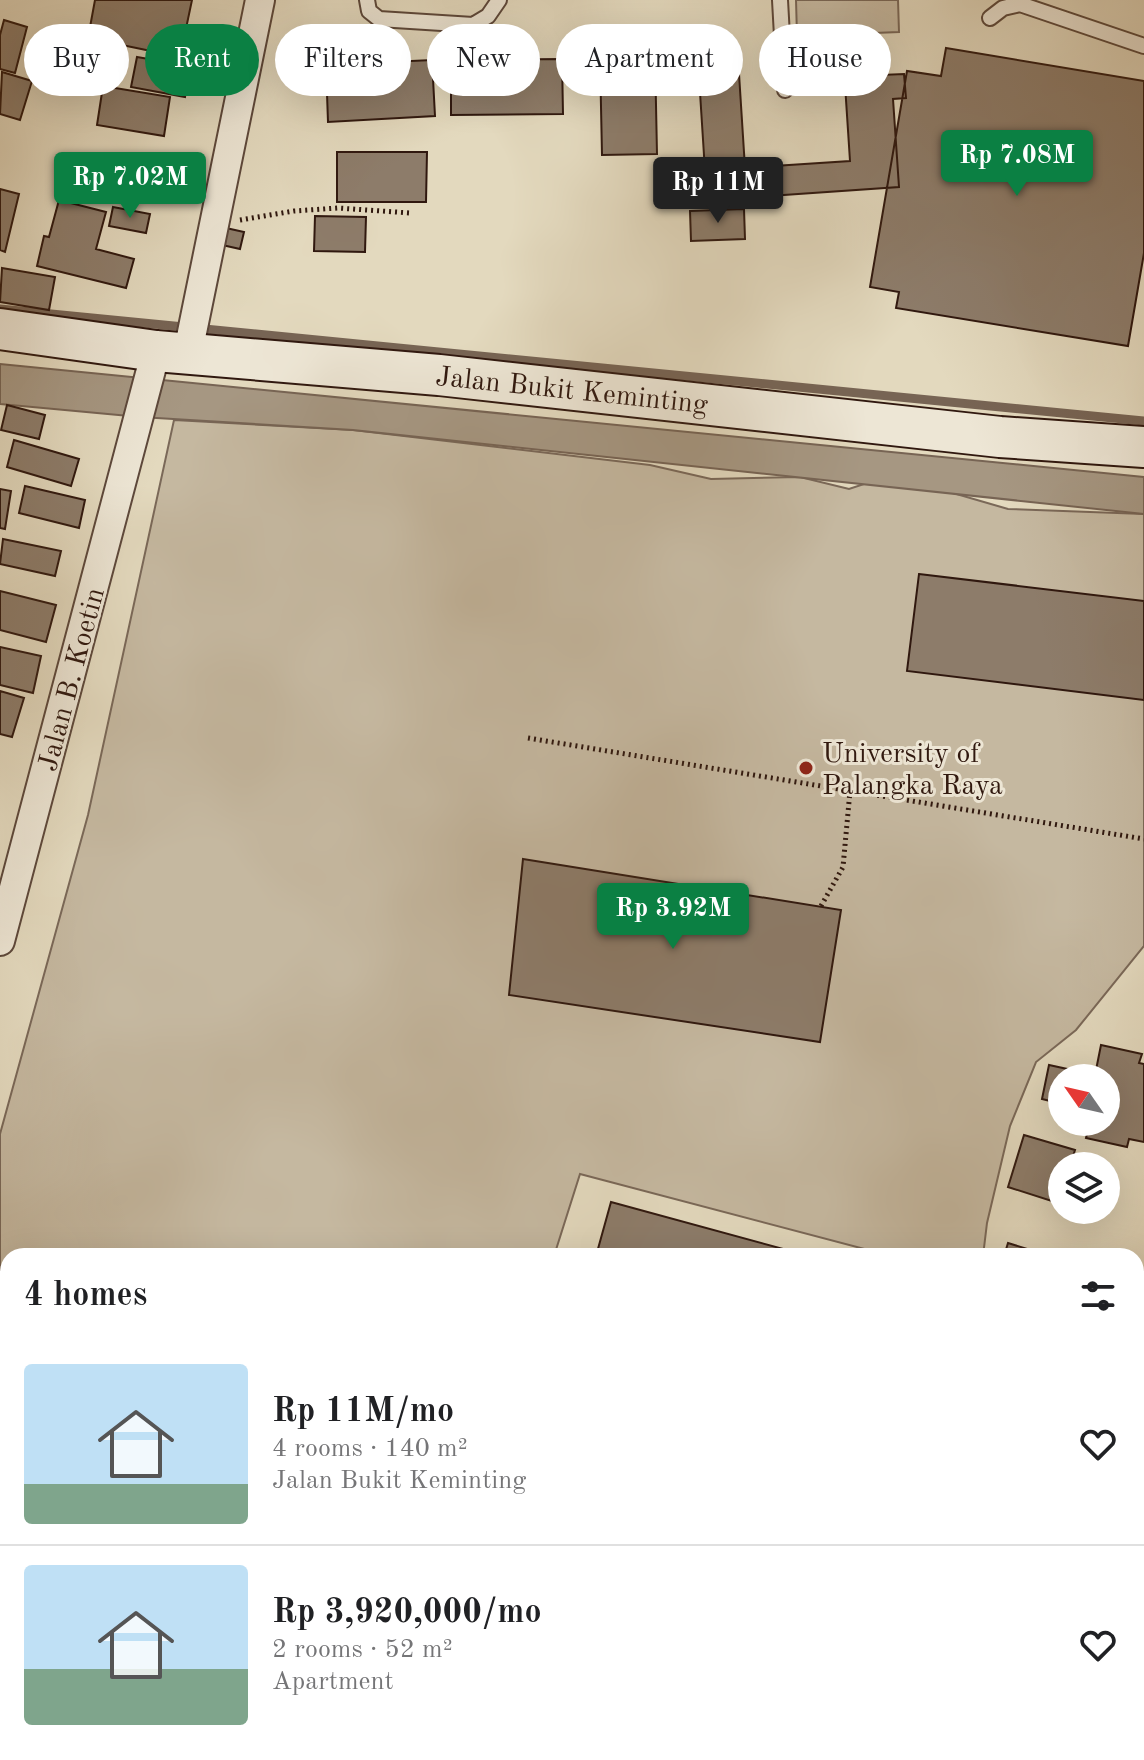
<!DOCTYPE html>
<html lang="en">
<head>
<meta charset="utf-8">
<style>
  body { margin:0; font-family:"Old Standard TT",serif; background:#f2f2f2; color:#202124; height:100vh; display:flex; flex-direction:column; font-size:30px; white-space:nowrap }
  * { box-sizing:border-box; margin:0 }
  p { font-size:26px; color:#757577 }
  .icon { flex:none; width:44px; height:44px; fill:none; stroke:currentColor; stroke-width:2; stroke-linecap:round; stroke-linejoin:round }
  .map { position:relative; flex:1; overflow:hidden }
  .side { position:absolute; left:0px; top:1248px; width:1144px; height:512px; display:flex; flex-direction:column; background:#fff; border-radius:24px 24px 0 0; box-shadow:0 8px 32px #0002 }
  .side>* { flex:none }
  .banner { position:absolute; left:24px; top:24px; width:1096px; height:72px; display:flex; gap:16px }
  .needle { width:52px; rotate:304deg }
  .fabs { position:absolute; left:1048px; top:1064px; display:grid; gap:16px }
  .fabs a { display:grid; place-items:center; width:72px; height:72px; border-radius:50%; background:#fff; box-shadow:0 8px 32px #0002; font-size:40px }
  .price { position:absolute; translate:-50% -68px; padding:0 18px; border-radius:8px; background:#0b8043; color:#fff; font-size:26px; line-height:52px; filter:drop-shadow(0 2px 4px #0008) }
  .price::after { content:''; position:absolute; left:50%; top:48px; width:24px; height:18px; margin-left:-12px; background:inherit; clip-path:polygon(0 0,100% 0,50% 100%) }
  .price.current { background:#222; color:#fff }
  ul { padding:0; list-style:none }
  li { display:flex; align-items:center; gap:24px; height:200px; padding:0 24px }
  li+li { border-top:2px solid #e0e0e0 }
  li span { display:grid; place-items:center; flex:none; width:224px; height:160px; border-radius:8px; color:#555 }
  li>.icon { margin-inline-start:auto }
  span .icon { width:96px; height:96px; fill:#fffc; stroke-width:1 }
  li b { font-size:34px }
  h2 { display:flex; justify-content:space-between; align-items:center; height:96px; padding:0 24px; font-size:34px }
  .chip { padding:0 28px; border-radius:36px; background:#fff; box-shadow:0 8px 32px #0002; font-size:28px; line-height:72px }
  .chip.current { background:#0b8043; color:#fff }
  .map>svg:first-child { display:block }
</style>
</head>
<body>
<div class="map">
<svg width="1144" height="1760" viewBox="0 0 1144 1760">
  <rect width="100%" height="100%" fill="#e3d9be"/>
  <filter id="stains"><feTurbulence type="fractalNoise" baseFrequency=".0025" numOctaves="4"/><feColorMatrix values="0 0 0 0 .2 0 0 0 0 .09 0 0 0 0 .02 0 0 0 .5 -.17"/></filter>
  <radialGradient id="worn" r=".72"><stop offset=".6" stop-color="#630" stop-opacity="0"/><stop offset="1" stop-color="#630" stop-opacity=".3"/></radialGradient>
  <path fill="#c5b8a0" stroke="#7a6858" stroke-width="2" d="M796 0H898L899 32 797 36Z
    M174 420 353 430 650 465 711 479 800 477 849 489 864 484H922L1008 509 1144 514V946L1076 1030 1036 1062 1010 1126 987 1223 983 1256H891L580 1174 554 1256H8V1752H850V1760H0V1134L88 815Z"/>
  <path fill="#a69782" stroke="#776454" stroke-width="2" d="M0 364 1144 477V514L353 430 140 417 0 404Z"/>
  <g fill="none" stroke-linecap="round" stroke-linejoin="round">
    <path stroke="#776454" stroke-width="9" d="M0 309 1144 421"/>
  </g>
  <path fill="#8d7c6a" stroke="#30180f" stroke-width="2" d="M95 0H192L180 57 88 38Z
    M4 20 27 27 15 73 0 69V35Z
    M946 48 1144 81V253L1128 346 896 308 899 292 870 287 907 71 941 76Z
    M880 51 881 75 904 74 906 98 893 99 899 187 696 201 694 172 705 171 698 61 738 58 745 168 850 161 843 54Z
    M655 56 657 154 602 155 600 58Z
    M137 57 190 66 185 97 131 87Z
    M562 59 563 114 451 115V60Z
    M432 60 435 116 328 122 326 65Z
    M2 72 32 81 20 120 0 114Z
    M103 86 170 97 164 136 97 125Z
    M337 152H427L426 202H337Z
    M115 156 151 158 149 203 113 201Z
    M0 189 19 194 5 252 0 250Z
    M59 200 106 212 96 249 134 259 126 288 37 266 44 236 49 237Z
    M113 207 150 214 146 233 109 226Z
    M744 209 745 239 691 241 690 211Z
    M315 216 366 217 365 252 314 251Z
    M226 228 244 232 240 249 222 245Z
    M2 268 55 277 49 310 0 302Z
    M7 405 45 415 39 439 1 430Z
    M14 440 79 459 71 486 7 467Z
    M25 486 85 500 79 528 19 513Z
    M0 489 11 491 5 529 0 528Z
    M3 539 61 551 55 576 0 564Z
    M919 574 1144 601V700L907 671Z
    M0 591 56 605 46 642 0 630Z
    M0 647 41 656 33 693 0 685Z
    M0 691 24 698 12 737 0 734Z
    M523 859 841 910 820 1042 509 995Z
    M1101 1045 1142 1054 1139 1063 1144 1064V1142L1129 1139 1127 1147 1086 1138 1090 1122H1106V1078H1062V1104L1042 1099 1049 1065 1095 1075Z
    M1024 1135 1075 1150 1070 1166H1062V1191L1058 1203 1008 1187Z
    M611 1202 809 1256H596Z
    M1008 1243 1050 1256H1004Z
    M864 1752H916L915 1760H863Z"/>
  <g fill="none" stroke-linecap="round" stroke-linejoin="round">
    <defs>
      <path id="service" d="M367 0 369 11 379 19 473 25 488 16 499 0
        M780 0 785 90
        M990 18 1003 8 1020 4 1144 46
        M1136 1337 1144 1339
        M1136 1659 1144 1661
        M973 1760 976 1752"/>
      <path id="minor" d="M188 352 260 0
        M0 941 156 351"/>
      <path id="secondary" d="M0 329 156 351 439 375 1000 437 1144 447"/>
    </defs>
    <use href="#service" stroke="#5d483b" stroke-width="18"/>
    <use href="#minor" stroke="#5d483b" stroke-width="32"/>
    <use href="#secondary" stroke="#30180f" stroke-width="44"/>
    <path stroke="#30180f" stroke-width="5" stroke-dasharray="2 4" stroke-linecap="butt" d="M240 220 294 211 338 208 410 213
      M528 738 1144 839
      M821 906 843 867 850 791"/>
    <use href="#service" stroke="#ede6d5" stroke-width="14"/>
    <use href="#minor" stroke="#ede6d5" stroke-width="28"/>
    <use href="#secondary" stroke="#ede6d5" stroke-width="40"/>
  </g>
  <circle fill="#8f2418" stroke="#ede6d5" stroke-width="3" cx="806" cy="768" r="8"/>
  <g text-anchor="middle" stroke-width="6" stroke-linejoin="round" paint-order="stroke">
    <g font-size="28" fill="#30180f" stroke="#ede6d5">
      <text transform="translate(572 389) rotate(6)" y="10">Jalan Bukit Keminting</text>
      <text transform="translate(70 679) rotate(-75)" y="10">Jalan B. Koetin</text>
    </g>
    <g font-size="28" fill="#30180f" stroke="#ede6d5" text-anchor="start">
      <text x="822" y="762">University of<tspan x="822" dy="32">Palangka Raya</tspan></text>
    </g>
  </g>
  <rect width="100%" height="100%" filter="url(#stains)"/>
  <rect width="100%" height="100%" fill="url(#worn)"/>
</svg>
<div class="fabs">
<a><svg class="needle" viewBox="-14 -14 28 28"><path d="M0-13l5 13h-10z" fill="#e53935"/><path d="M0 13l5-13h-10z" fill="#757577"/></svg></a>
<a><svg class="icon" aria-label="layers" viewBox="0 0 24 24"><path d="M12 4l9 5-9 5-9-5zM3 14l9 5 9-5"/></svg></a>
</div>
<b class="price" style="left:1017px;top:198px">Rp 7.08M</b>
<b class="price" style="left:130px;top:220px">Rp 7.02M</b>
<b class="price current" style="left:718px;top:225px">Rp 11M</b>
<b class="price" style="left:673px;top:951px">Rp 3.92M</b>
<div class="banner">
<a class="chip">Buy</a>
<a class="chip current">Rent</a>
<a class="chip">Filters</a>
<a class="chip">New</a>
<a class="chip">Apartment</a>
<a class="chip">House</a>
</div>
<section class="side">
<h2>4 homes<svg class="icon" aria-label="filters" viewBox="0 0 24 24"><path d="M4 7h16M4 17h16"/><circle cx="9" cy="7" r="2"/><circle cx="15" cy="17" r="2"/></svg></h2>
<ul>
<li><span style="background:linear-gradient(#bfe0f5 75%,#7fa58c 0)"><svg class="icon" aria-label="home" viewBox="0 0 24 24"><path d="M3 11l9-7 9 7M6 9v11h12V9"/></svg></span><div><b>Rp 11M/mo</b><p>4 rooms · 140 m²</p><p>Jalan Bukit Keminting</p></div><svg class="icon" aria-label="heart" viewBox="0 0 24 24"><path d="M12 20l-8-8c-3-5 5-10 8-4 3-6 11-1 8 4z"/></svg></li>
<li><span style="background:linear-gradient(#bfe0f5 65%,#7fa58c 0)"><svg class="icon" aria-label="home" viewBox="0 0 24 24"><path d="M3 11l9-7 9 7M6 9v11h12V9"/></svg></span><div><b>Rp 3,920,000/mo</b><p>2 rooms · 52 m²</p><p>Apartment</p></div><svg class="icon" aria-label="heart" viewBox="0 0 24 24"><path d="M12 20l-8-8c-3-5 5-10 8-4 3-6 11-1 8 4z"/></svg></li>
</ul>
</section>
</div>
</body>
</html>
